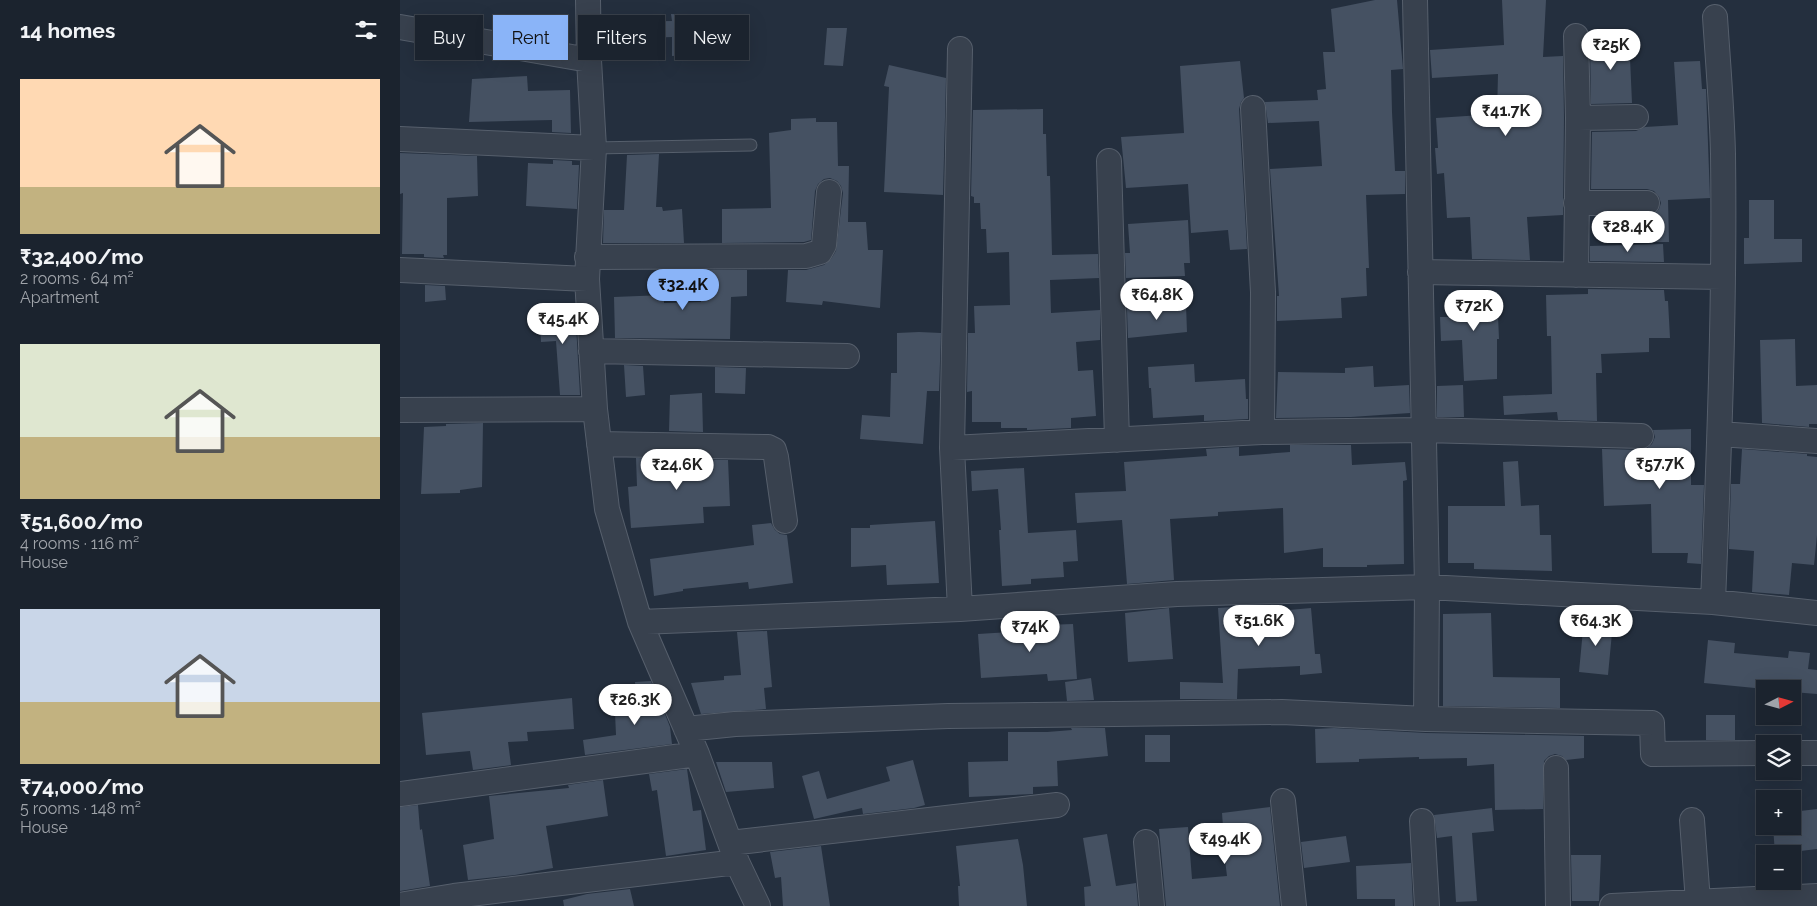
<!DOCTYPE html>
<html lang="en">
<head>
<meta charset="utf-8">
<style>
  body { margin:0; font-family:Raleway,sans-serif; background:#242b36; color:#f1f3f6; height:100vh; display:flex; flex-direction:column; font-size:19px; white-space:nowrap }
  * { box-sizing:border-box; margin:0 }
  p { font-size:16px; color:#a0a4aa }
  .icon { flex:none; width:28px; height:28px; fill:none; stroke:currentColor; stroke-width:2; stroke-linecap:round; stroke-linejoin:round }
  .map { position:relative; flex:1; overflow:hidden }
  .details { display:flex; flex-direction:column; background:#1b232e; width:400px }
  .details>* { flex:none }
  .hud { position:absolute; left:15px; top:15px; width:475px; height:45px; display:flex; gap:10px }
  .needle { width:32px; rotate:84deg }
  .fabs { position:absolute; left:1356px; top:680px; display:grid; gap:10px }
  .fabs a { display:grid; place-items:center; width:45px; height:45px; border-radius:0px; background:#1b232e; box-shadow:0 5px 20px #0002,0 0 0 1px #39404a; font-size:25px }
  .price { position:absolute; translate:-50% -42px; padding:0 11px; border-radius:18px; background:#fff; color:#222; font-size:16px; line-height:32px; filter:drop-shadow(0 1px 2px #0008) }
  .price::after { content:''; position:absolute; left:50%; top:30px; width:15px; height:11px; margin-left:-8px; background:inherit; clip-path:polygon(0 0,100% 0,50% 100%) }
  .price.on { background:#8ab4f8; color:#111 }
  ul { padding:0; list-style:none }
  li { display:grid; align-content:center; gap:10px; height:265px; padding:0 20px }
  li span { display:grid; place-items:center; height:155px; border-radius:0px; color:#555 }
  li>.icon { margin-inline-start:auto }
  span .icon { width:90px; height:90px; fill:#fffc; stroke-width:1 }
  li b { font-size:21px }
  h2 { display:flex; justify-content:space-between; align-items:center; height:60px; padding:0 20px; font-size:21px }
  .tag { padding:0 18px; border-radius:0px; background:#1b232e; box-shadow:0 5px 20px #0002,0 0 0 1px #39404a; font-size:18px; line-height:45px }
  .tag.on { background:#8ab4f8; color:#111 }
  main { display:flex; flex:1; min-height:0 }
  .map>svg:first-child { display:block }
</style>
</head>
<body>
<main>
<section class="details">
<h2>14 homes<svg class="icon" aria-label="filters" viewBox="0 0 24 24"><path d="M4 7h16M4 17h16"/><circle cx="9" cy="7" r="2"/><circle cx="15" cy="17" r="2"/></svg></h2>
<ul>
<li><span style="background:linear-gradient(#ffd9b3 70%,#c2b280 0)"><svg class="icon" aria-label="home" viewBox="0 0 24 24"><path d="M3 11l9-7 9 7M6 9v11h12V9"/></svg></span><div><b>₹32,400/mo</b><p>2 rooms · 64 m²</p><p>Apartment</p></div></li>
<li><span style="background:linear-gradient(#dfe7d0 60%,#c2b280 0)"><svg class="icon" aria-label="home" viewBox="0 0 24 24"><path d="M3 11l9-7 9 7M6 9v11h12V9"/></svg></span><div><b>₹51,600/mo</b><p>4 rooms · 116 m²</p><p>House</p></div></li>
<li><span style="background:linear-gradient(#c9d6e8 60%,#c2b280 0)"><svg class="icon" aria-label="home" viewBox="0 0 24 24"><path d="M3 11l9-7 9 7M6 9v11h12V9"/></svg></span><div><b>₹74,000/mo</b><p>5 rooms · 148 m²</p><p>House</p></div></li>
</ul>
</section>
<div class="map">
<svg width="1417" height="906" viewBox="0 0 1417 906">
  <rect width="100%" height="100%" fill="#242f3e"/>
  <path fill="#455162" d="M975 0H997L1003 69 991 70 992 112 995 171H1005V194L966 195 969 268H966L967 296 941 298 942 318 877 321V296H879L870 169 922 166 919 121 868 123 865 102 918 100 917 90 926 89 923 52H935L931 9Z
    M1102 0H1146L1143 57 1163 56 1164 118 1163 215 1127 217 1130 260 1072 259 1070 217 1047 218 1044 173 1037 174 1035 148H1038L1036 118 1097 114 1098 74 1032 78 1030 50 1104 45Z
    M271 14 339 16 340 57 312 58V60L293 59V55L272 56V37L221 39V22L272 21Z
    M427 28H447L443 66 424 65Z
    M1229 35 1232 103 1191 104 1190 41Z
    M840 61 844 98 841 102 839 109 847 249 830 250 828 230 791 233 788 184 726 188 721 137 784 133 780 66Z
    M1300 61 1302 89H1306L1310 198 1268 200 1269 242H1251L1250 216 1254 215 1259 209 1261 203 1259 197 1254 191 1247 189H1191L1192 132 1236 131 1245 127 1278 125 1274 62Z
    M489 65 546 78 543 195 484 192 489 87 484 86Z
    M127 76 128 91 170 90 171 133 152 132V120L69 122 72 79Z
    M643 109V134H646L647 176H650L652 255 698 254 699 278 650 280 651 313 700 310V340L676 342 678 371 693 370 696 416 671 418V428L627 430V428H601V422H572V391L567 392 568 333H575L574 306 610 305 609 252 587 253 586 229H581L580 203H574V197L571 196 573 110Z
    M416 118V122H437L438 166H449L448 222H466L468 250H483L480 308 423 301 422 305 386 302 388 270H406L424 265 431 259 436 251 443 193 441 186 437 181 430 178 424 179 418 184 415 191 411 240 404 242 322 243V209L371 208 369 133 391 130V119Z
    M0 153 77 156 78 196 47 198V255H43L44 258 24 257V254H2L3 193 0 194Z
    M259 154 256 207H262L263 211 282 209 284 243H203L204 210H224L227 155Z
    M153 160 172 161V165H179L177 209 126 206 128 163 153 164Z
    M1349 200H1374V239H1402V262L1344 264V238H1349Z
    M788 220 790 263H784L785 276 726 278 725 253H730L728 224Z
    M1263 244 1264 262 1190 261V246Z
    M300 270H347V296L331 297 330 339 215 338 214 297 264 295V303L301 302Z
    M25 285 45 286 46 300 25 302Z
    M1188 289 1264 290 1265 301H1268L1270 338H1249V352L1201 354 1202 373H1196L1197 421 1158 420 1157 412 1104 415 1103 396 1152 394 1151 336H1147L1146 295 1188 294Z
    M1097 292 1099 339H1097V379L1064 381 1062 340 1041 341 1040 317H1048V294Z
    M786 305 787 332 728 338 727 309Z
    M175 307 180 395H160L156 341 141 342 139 309Z
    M519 332 541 333 539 391H527L523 444 460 439 462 415 490 417 491 373H497V333Z
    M1395 339 1396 386 1417 385V424H1409V427L1362 423 1360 340Z
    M794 364 795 382 845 379 846 399H848V419L804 421V415L753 418 751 388H749L748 367Z
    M224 365 243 366 245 395 226 397Z
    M973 366 974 387 1009 385 1010 413 951 417 876 418 878 372 945 373V368Z
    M315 367 346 368 345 394 315 393Z
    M1063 385 1064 417H1037V386Z
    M302 393 303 432 269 431 270 395Z
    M83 423 82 487 60 490V493L21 494 24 427 46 426V424Z
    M1291 429V485H1304L1301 564 1287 563 1288 553H1252L1251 504 1204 506 1202 449 1241 450 1247 448 1252 444 1255 437 1253 430Z
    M890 445H951L952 465 1005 462 1007 480 1003 481 1004 564 967 565V567H923V548L884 553 883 508 818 512V516L770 519 774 580 727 584 722 520 677 523 675 493 726 491 724 462 807 456 806 449 839 447V456L890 452Z
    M1342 449 1407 454V456L1417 457V535L1414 565 1392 563 1389 595 1352 592 1354 551 1329 549 1331 484H1340Z
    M236 458 328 460 330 506 303 507 304 523 231 528 228 487 237 486Z
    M1118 461 1121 506 1139 505 1140 535H1151L1152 571 1074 569V563H1048V506H1105L1103 462Z
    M624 468 628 533 676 530 678 561 663 562 664 577 631 579V584L602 586 599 530H601L598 489 572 491 571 471Z
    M535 521 539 583 487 585 486 565 451 567V528H470V525Z
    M371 523 375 530 380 534 387 535 393 583 349 589 348 582 283 589V591L254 596 250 559 354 545 352 525Z
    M865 605 866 612 911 608 915 654H920L922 673 900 675V666L838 669 837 699H780V682L823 683 818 608Z
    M769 608 773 659 728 662 725 613Z
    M1091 613 1093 677 1160 678V708L1043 706V614Z
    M1184 619 1213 622 1208 675 1179 672Z
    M673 624 677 679 648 681 647 674 581 678 578 634 645 630V625Z
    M367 631 372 687 364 688 366 709 301 714 291 683 324 680V676L341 675 337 632Z
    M1308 640 1335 643 1334 653 1388 658 1389 651 1410 653 1408 669 1417 670V694L1392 692V689H1365L1304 683Z
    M691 678 694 700 667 701 665 682Z
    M251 681 255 692 257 714H265L270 727 272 744 185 755 183 740 216 735 215 713 237 711 235 682Z
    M172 698 174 729 127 732 128 741 108 742 111 765 73 770 70 751 26 755 22 713Z
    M1306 715H1335V740H1306Z
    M671 728H705L708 756 657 761 658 786 633 787V794L569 797 568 762 608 761V732H647L672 730Z
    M934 728 1026 733 1184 736V758L1166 760 1162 756 1155 754 1149 756 1144 761 1143 809 1095 810 1094 764 1067 766V758L1019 759V757L959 759V762L916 763 915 729Z
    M745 735H770V762H745Z
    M513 760 525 805 514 808 463 814 462 808 414 819 402 776 419 771 427 799 490 781 486 767Z
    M316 762H372L374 788 326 792Z
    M287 769 293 811 301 810 306 850 266 856 257 790 252 791 249 774Z
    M203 780 208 816 146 826 153 868 115 875 68 880 63 845 94 839 89 796 169 788 168 785Z
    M18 805 20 830 22 829 30 886 0 891V807Z
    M870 807 880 906H766L759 829 788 827 792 879 827 876 821 827H823L822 813Z
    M1092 808 1094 831 1072 833 1077 901 1056 902 1052 836 1037 838 1034 815Z
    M1417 809V849L1375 854 1373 826H1392V812Z
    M707 834 716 886 736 883 738 906H685L684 887 691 886 683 838Z
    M946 836 950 862 904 868 901 842Z
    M618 839 623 865 627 906H559L558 886H560L556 846Z
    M421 846 430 906H383L381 877 375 878 370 852Z
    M1171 855H1201L1199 901H1172Z
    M1011 863 1013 906H995V899H957L956 866Z
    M230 889 234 906H164L163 900 187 894Z"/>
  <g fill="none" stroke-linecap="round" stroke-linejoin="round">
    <defs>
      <path id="lane" d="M194 148 351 145"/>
      <path id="street" d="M188 0 189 60 194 148 187 279 195 409 207 509 240 622 297 754 337 862 358 906
        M1015 0 1027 587 1026 719
        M0 27 189 60
        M853 108 863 292 862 432
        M1178 118 1236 117
        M0 139 194 148
        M709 161 717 440
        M1176 203H1247
        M187 257 406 256 420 252 424 245 429 192
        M0 270 187 279
        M1020 272 1323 277
        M1176 275 1178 118 1176 36
        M191 351 447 356
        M0 410 195 409
        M1320 434 1417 441
        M199 444 368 447 374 450 376 457 385 521
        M552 448 862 432 1024 430 1241 436
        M1313 602C1319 453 1325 303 1323 154 1322 109 1318 63 1315 17
        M560 609 552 448 560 49
        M240 622 560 609 777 594 1027 587 1313 602 1417 613
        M286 729 335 724 548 716 882 712 1026 719 1252 723 1253 754 1365 753
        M1392 753H1417
        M1156 768 1158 906
        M0 794 297 754
        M883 801 894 906
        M1292 820 1298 902
        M1022 821 1027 906
        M746 842 752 906
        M330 843 657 805
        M0 905 54 896 337 862
        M1212 906 1417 896"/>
    </defs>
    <use href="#lane" stroke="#565f6c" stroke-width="13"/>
    <use href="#street" stroke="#565f6c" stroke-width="26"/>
    <use href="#lane" stroke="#38414e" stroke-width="11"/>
    <use href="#street" stroke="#38414e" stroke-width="24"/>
  </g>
</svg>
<div class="fabs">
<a><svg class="needle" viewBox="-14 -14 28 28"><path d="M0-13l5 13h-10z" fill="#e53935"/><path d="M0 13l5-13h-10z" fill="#a0a4aa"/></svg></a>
<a><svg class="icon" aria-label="layers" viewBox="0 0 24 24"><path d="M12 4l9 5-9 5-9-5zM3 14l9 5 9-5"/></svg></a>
<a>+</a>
<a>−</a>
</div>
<b class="price" style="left:1211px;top:71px">₹25K</b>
<b class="price" style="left:1106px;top:137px">₹41.7K</b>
<b class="price" style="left:1228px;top:253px">₹28.4K</b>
<b class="price on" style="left:283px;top:311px">₹32.4K</b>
<b class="price" style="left:757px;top:321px">₹64.8K</b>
<b class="price" style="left:1074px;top:332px">₹72K</b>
<b class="price" style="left:163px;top:345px">₹45.4K</b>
<b class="price" style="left:1260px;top:490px">₹57.7K</b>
<b class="price" style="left:277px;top:491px">₹24.6K</b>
<b class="price" style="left:859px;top:647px">₹51.6K</b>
<b class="price" style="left:1196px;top:647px">₹64.3K</b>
<b class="price" style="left:630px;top:653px">₹74K</b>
<b class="price" style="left:235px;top:726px">₹26.3K</b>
<b class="price" style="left:825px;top:865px">₹49.4K</b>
<div class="hud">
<a class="tag">Buy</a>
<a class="tag on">Rent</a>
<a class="tag">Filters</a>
<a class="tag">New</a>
</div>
</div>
</main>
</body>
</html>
